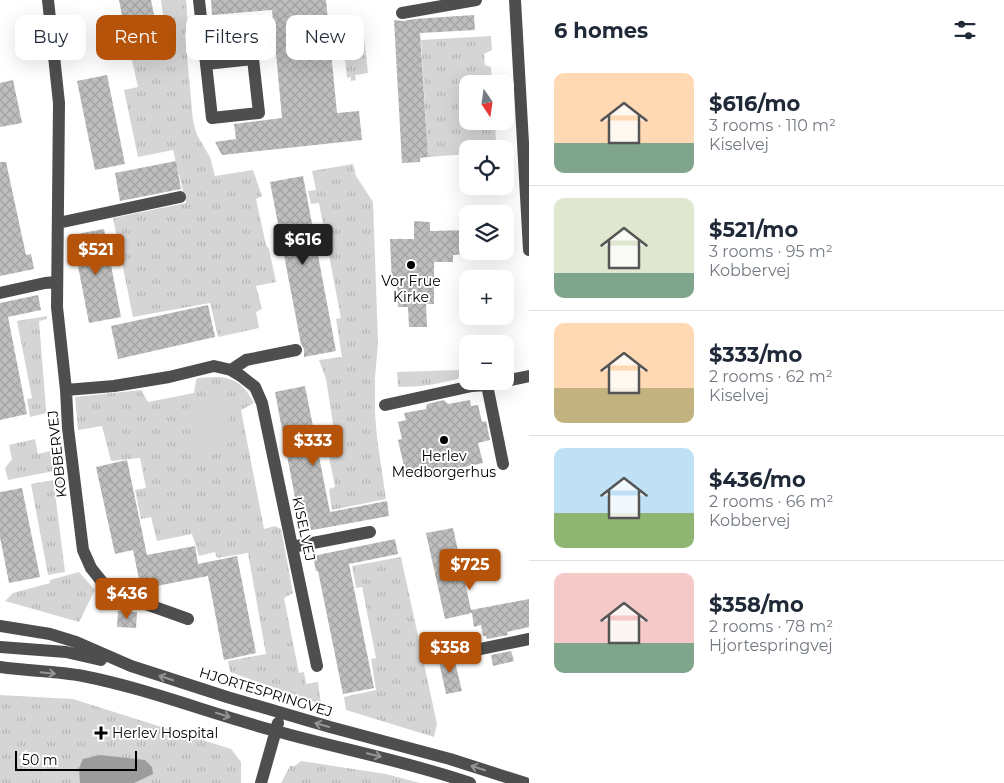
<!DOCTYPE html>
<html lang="en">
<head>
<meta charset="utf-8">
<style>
  body { margin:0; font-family:Montserrat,sans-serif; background:#f6f6f7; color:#1f2937; height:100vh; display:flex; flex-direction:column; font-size:19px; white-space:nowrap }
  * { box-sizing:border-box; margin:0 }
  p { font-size:16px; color:#747a83 }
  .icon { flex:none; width:28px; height:28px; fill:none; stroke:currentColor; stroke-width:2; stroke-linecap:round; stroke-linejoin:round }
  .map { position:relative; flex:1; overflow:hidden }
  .panel { display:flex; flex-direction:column; background:#fff; width:475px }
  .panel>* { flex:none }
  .top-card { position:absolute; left:15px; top:15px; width:439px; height:45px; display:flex; gap:10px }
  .needle { width:32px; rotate:167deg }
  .controls { position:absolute; left:459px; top:75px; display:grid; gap:10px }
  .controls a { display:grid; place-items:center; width:55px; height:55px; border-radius:10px; background:#fff; box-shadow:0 5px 20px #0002; font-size:25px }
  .scale { position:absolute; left:15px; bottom:12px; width:122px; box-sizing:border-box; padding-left:5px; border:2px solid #000; border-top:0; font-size:14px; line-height:18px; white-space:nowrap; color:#000; -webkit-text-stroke:4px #fff; paint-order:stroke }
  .price { position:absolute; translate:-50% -42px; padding:0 11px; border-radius:5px; background:#b45309; color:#fff; font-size:16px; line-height:32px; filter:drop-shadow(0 1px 2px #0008) }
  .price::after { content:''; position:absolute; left:50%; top:30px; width:15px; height:11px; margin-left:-8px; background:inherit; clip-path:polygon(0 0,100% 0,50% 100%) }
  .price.current { background:#222; color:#fff }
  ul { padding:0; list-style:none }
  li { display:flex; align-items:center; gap:15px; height:125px; padding:0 25px }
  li+li { border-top:1px solid #e0e1e3 }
  li span { display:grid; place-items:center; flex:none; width:140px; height:100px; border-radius:10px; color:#555 }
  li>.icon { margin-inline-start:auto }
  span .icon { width:60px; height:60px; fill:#fffc; stroke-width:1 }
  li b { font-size:21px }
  h2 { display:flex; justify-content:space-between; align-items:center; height:60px; padding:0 25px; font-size:21px }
  .tag { padding:0 18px; border-radius:10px; background:#fff; box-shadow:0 5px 20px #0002; font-size:18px; line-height:45px }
  .tag.current { background:#b45309; color:#fff }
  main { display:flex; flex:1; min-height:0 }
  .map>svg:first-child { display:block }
</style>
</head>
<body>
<main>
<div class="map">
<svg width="529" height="783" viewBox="0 0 529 783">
  <defs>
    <pattern id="grass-tufts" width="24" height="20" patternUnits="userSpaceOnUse" patternTransform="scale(1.25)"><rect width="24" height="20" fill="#d5d5d5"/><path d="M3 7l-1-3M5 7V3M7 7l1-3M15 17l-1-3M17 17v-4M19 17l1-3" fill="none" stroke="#b5b5b5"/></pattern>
    <pattern id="building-cross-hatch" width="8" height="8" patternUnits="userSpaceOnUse" patternTransform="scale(1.25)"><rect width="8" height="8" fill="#bebebe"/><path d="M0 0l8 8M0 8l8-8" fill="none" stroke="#a2a2a2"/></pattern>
  </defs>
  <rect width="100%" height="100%" fill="#fff"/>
  <path fill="url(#grass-tufts)" d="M161 0H186L188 29 185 34 193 121 197 135 210 157 215 176 253 170 262 196 256 199 266 245 269 249 276 282 256 286 262 309 256 312 259 328 218 337 210 303 133 317 113 218 186 203 173 150 138 157 124 90 138 87 131 56 167 46Z
    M363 28 368 73 355 75 356 80 351 81V77L347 78 342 30Z
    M491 36 492 50 484 54 485 65 491 67 492 84H468V121H495L496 144 477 146V149H468L467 154 428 157 421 40Z
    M353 164 356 176 373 202 378 342 375 378V413L377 438 386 499 332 510 329 489 335 487 329 457 323 458 321 445 330 443V439L335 437 326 379 319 360 342 357 336 319 341 318 319 203 311 204 308 191 316 190 312 171Z
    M47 316V319L39 321 46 409 47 413 30 417 27 399 32 398 17 321Z
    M462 370 463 377C441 384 421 387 398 387L397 372Z
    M215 377C235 377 245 386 254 403L241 410 264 529 275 526 281 529 293 593 284 598 299 673 304 672 306 684 318 682 321 704 230 672 228 661 266 654 248 553 217 558 215 552 199 556 192 534 157 541 151 517 141 519 135 490 146 488 140 458 111 461 102 426 78 430 75 397 141 390 148 402 194 393 196 380 198 378Z
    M35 439 38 454 54 450 59 470 8 480 5 468 12 459 9 445Z
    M65 478V483L54 485 65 572 48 575 31 484Z
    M401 557 437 724 434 737 346 710 344 697 376 690 371 659 376 658 362 587 356 588 352 566Z
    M79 572 95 590 79 622 5 601 13 593 50 583V580Z
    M0 695 73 699 231 749 241 762V783H0Z
    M301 761 386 774 420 783H281L290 766H295Z"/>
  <path fill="#d5d5d5" d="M224 400 234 442 198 449 188 407Z"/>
  <path fill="#9c9c9c" d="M100 755 145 760 152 767 153 774 134 783H80L79 768 83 759Z"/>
  <path fill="url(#building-cross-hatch)" d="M119 0H151L160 45 129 51Z
    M211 0H326L337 113 359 111 362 140 222 155 215 142 236 139 234 124 282 118 272 10 212 15Z
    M474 15 475 30 420 33 428 157 420 158V162L402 163 394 20 403 21 414 19Z
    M107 75 125 164 95 170 77 81Z
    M13 80 22 123 0 127V83Z
    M176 161 181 189 120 201 115 173Z
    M0 162H6L26 255 31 254 34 269 0 276Z
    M303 176 336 351 304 357V349L301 344 270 182Z
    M414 221 430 222V231L468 230V254L453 255V262H434V304H426L427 327H409L408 307H398L397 283 392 284 390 239H414Z
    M104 229 121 317 89 323 72 235Z
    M38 295 41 310 8 317 27 414 0 420V303Z
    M208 305 215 337 118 359 111 326Z
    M305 386 330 512 387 501 389 516 307 531 302 507 297 508 275 392Z
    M444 400 448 404 470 400 471 406 478 405 482 422 486 421 490 440 478 443 483 463 407 479 398 440 402 439 398 422 406 420 404 413 426 409 427 404Z
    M127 460 147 555 195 546 198 564 237 556 256 653 224 660 208 576 141 589 133 550 115 554 96 467Z
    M22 488 40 577 9 583 0 537V492Z
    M453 528 471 610 529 599V627L507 632 508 635 487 639 486 636H483L481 625 474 627 472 613 445 619 426 533Z
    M395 539 398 554 349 564 374 688 343 694 318 571H316L313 556Z
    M118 611 137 612 136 628 117 627Z
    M511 651 514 661 493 666 491 655Z
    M453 654 462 691 446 694 438 657Z"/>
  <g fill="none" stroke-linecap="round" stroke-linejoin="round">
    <path stroke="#4e4e4e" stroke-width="12" d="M48 0 59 103 57 307 66 390 68 428 83 550 91 568 103 583 118 594 188 619
      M199 0 212 118 259 113 253 59 206 64
      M515 0 529 250
      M402 13 476 0
      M58 223 180 197
      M0 293 45 283 57 282
      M231 370 246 360 296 350
      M487 385 503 464
      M66 390 114 386 169 377 214 366 231 370 241 376 255 387 262 403 317 666
      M385 405 472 386 487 385 529 376
      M292 547 370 532
      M0 626 50 634 76 642 131 666 227 697 330 727 450 759 525 783
      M0 647 66 652 101 660
      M466 652 529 639
      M0 667C27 671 56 671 83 676 149 689 211 714 276 731 340 749 406 761 470 783
      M261 783 278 723"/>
  </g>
  <defs><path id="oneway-shaft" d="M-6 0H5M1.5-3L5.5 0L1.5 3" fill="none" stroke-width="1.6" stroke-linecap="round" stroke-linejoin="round" transform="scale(1.25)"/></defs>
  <g stroke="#959595">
    <use href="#oneway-shaft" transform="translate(48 673) rotate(6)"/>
    <use href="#oneway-shaft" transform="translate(166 678) rotate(-162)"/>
    <use href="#oneway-shaft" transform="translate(223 715) rotate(17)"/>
    <use href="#oneway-shaft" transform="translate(322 725) rotate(-164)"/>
    <use href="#oneway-shaft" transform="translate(374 755) rotate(14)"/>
    <use href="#oneway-shaft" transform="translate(478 768) rotate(-162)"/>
  </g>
  <g fill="#000" stroke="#fff" stroke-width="2">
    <circle cx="411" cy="265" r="5"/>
    <circle cx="444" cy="440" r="5"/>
    <path d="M98.5 725.5h5v5h5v5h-5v5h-5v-5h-5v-5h5z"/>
  </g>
  <g text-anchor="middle" stroke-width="4" stroke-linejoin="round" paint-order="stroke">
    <g font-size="14" fill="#000" stroke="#fff">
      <text x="411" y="286">Vor Frue<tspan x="411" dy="16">Kirke</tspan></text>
      <text x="444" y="461">Herlev<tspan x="444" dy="16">Medborgerhus</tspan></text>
      <text x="112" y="738" text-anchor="start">Herlev Hospital</text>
    </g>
    <g font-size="14" fill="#000" stroke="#fff">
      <text transform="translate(57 454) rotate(-96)" y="5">KOBBERVEJ</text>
      <text transform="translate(304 529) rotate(78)" y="5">KISELVEJ</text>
      <text transform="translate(266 692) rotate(17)" y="5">HJORTESPRINGVEJ</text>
    </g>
  </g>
</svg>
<div class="controls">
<a><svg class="needle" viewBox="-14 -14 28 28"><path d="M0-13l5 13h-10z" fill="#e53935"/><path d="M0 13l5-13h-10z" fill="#747a83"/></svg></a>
<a><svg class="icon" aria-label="locate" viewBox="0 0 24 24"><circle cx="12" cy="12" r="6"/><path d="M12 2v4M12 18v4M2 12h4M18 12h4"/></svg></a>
<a><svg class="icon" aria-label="layers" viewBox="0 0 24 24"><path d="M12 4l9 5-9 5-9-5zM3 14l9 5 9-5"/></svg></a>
<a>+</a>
<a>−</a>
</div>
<div class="scale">50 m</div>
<b class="price current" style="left:303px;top:266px">$616</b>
<b class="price" style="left:96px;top:276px">$521</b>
<b class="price" style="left:313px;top:467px">$333</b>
<b class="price" style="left:470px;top:591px">$725</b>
<b class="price" style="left:127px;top:620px">$436</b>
<b class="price" style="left:450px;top:674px">$358</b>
<div class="top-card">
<a class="tag">Buy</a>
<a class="tag current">Rent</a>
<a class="tag">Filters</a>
<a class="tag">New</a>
</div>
</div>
<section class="panel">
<h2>6 homes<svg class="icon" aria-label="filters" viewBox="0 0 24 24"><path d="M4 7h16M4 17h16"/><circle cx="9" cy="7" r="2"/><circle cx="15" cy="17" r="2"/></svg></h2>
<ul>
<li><span style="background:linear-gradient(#ffd9b3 70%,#7fa58c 0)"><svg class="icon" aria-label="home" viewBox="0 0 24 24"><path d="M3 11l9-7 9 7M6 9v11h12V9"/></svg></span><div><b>$616/mo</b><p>3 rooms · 110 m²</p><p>Kiselvej</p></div></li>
<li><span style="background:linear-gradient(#dfe7d0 75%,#7fa58c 0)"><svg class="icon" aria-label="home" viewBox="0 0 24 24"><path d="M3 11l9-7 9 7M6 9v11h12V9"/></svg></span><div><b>$521/mo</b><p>3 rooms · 95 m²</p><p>Kobbervej</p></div></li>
<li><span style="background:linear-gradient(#ffd9b3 65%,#c2b280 0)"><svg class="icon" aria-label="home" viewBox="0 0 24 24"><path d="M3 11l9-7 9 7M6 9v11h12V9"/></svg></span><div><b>$333/mo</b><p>2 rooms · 62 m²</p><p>Kiselvej</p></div></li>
<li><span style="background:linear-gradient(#bfe0f5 65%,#8fb573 0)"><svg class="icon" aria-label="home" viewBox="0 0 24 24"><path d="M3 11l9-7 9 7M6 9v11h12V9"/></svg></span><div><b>$436/mo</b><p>2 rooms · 66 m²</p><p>Kobbervej</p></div></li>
<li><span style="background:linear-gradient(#f6c9c9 70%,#7fa58c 0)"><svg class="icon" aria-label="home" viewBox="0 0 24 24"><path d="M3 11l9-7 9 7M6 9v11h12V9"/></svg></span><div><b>$358/mo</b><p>2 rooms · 78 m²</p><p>Hjortespringvej</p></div></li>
</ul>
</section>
</main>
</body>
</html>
